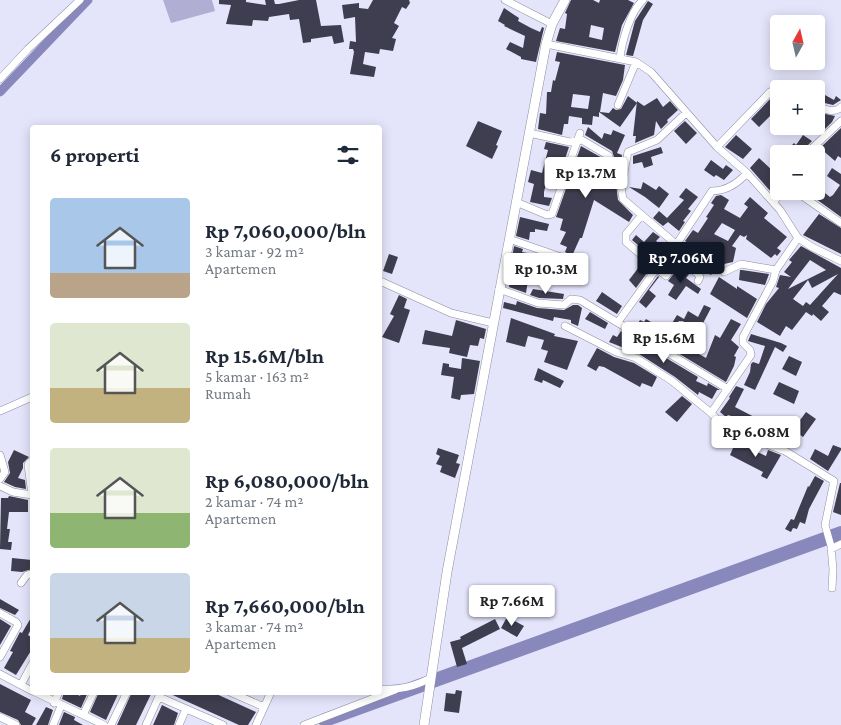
<!DOCTYPE html>
<html lang="id">
<head>
<meta charset="utf-8">
<style>
  body { margin:0; font-family:"Crimson Pro",serif; background:#f6f6f7; color:#1f2937; height:100vh; display:flex; flex-direction:column; font-size:19px; white-space:nowrap }
  * { box-sizing:border-box; margin:0 }
  p { font-size:16px; color:#747a83 }
  .icon { flex:none; width:28px; height:28px; fill:none; stroke:currentColor; stroke-width:2; stroke-linecap:round; stroke-linejoin:round }
  .map { position:relative; flex:1; overflow:hidden }
  .sheet { position:absolute; left:30px; top:125px; width:352px; height:570px; display:flex; flex-direction:column; background:#fff; border-radius:5px; box-shadow:0 2px 12px #0003 }
  .sheet>* { flex:none }
  .needle { width:32px; rotate:8deg }
  .buttons { position:absolute; left:770px; top:15px; display:grid; gap:10px }
  .buttons a { display:grid; place-items:center; width:55px; height:55px; border-radius:5px; background:#fff; box-shadow:0 2px 12px #0003; font-size:25px }
  .price { position:absolute; translate:-50% -42px; padding:0 11px; border-radius:5px; background:#fff; color:#222; font-size:16px; line-height:32px; filter:drop-shadow(0 1px 2px #0008) }
  .price::after { content:''; position:absolute; left:50%; top:30px; width:15px; height:11px; margin-left:-8px; background:inherit; clip-path:polygon(0 0,100% 0,50% 100%) }
  .price.active { background:#111827; color:#fff }
  ul { padding:0; list-style:none }
  li { display:flex; align-items:center; gap:15px; height:125px; padding:0 20px }
  li span { display:grid; place-items:center; flex:none; width:140px; height:100px; border-radius:5px; color:#555 }
  li>.icon { margin-inline-start:auto }
  span .icon { width:60px; height:60px; fill:#fffc; stroke-width:1 }
  li b { font-size:21px }
  h2 { display:flex; justify-content:space-between; align-items:center; height:60px; padding:0 20px; font-size:21px }
  .map>svg:first-child { display:block }
</style>
</head>
<body>
<div class="map">
<svg width="841" height="725" viewBox="0 0 841 725">
  <rect width="100%" height="100%" fill="#e4e4fb"/>
  <path fill="#b0afd3" d="M163 0H212L215 11 171 23Z"/>
  <g fill="none" stroke-linecap="round" stroke-linejoin="round">
    <path stroke="#8988bc" stroke-width="9" d="M0 92 88 0"/>
    <path stroke="#8988bc" stroke-width="14" d="M325 720 841 533"/>
  </g>
  <path fill="#3f3e50" fill-rule="evenodd" d="M219 0H246V2L266 5 265 0H274L275 4H279L299 0H316L321 26 341 25 344 42 334 44 332 36 311 39V42L303 43 299 19 290 20 289 14 269 17 268 21 253 20 252 26 226 24 231 5 219 4Z
    M373 0H409L410 3 406 9 402 7 394 23 399 26 392 38 396 39 393 51 380 49 379 54 365 52 363 64 376 67 374 77 350 74 354 52 353 49H349L350 41 356 42 355 17 344 19 342 5 359 3V8L368 9Z
    M571 0H593L599 3 600 0H628L634 3 622 25 615 52 556 41 560 28 565 29 567 14 565 13ZM591 25 604 28 602 40 589 37Z
    M648 1 653 4 643 20 633 56 626 55 635 21Z
    M504 8 519 18 518 21 531 28 540 32 542 27 544 28 536 62 521 59V57L506 49 510 42 523 48 525 36 504 26 505 25 498 21Z
    M557 52 625 65 623 80 616 96 603 93 600 112 609 113 613 108 616 110 621 109 628 96 637 103 620 127 599 112V117L593 116 592 125 582 124V118L569 116 568 124H564L562 135 538 129 540 113 546 114 547 92H551L553 80 555 81 560 62 555 61ZM573 94 590 96 588 109 571 107Z
    M816 90 834 100 836 96 841 100 833 105 816 101Z
    M779 94V113L776 110 759 127 751 119 773 96Z
    M657 98 663 107 670 101 678 110 667 120 668 122 661 129 656 121 654 135 635 143 636 136H633L637 101 644 106Z
    M816 112 835 116 832 122 822 132 816 128Z
    M478 121 502 131 496 145 498 146 492 159 466 146Z
    M685 121 697 133 686 144 674 131Z
    M588 127 602 139 604 133 611 135 613 130 625 135 617 153 622 155 621 162 615 160 612 151 585 135Z
    M841 128V158L838 156 835 161 820 148Z
    M736 135 752 149 743 159 725 147Z
    M803 135 812 141 807 146 805 145 797 154H794L788 149 794 143 796 145Z
    M546 142 569 147 561 171 550 168 544 192V197L552 198 549 206 530 202 534 184 528 182 531 170 542 173 548 150 544 149Z
    M581 146 604 159 606 167 611 170 608 171 594 165 593 167 591 166 585 181 601 185 602 181 616 184 618 200 633 215 629 222 594 200 582 238H580L572 256 565 252 567 247 560 244 566 232 560 230 563 219 556 217Z
    M661 147 663 153 651 157 653 165 644 168 642 162 633 164V156Z
    M759 158 773 171 779 165V186L772 193 750 168Z
    M711 160 723 169 726 165 733 170 724 180 716 175 714 177 704 170Z
    M832 168 841 174V217L805 191H816V186L830 197 833 195 840 185 827 176Z
    M643 182 656 190 659 186 669 194 659 208 645 197 629 187 641 189Z
    M686 188 698 197 688 209 691 211 683 221 685 222 679 231 668 222 663 226 653 218 659 211 667 218 684 200 679 197Z
    M721 195 729 200 724 209 740 218 748 207 744 204 750 197 768 213 764 218 787 237 777 248 781 251 777 256 775 254 771 258 746 239 747 235 744 237 740 235 732 246 736 248 733 262 724 264 722 267 718 265 711 275 682 257 681 253 688 243 685 241 693 230 698 233 708 218 706 217 714 205 711 203 716 196ZM722 223 735 230 728 241 714 234ZM705 247 716 254 711 264 698 256Z
    M819 214 841 228V254L803 235Z
    M520 217 549 224 547 231 535 229V232H530L529 240 516 236Z
    M653 232 660 237 656 241 668 250 665 254 671 260 665 268 632 240 636 235 644 242Z
    M514 246 523 249 522 252 532 254 526 293 509 287 511 275 520 277 523 260 512 258Z
    M801 246 841 268V295L834 292 822 306 829 312 821 321 813 314 812 316 806 312 792 330 786 326 780 336 757 322 766 304 779 288 776 287 780 275 791 277 784 272 792 262 789 260ZM810 260 826 270 788 289 796 278ZM838 274 810 305 806 302 803 306 793 299 808 280 812 288Z
    M389 254 398 257 392 274 383 271Z
    M642 263 650 269 636 288 629 280Z
    M679 267 689 274 686 278 701 289 698 294 686 286 676 300 668 295 674 285 668 281Z
    M740 270H742L769 274 765 285 739 280Z
    M658 276 659 277 649 290 656 296 646 308 639 302Z
    M719 277 737 289V286L757 299 747 318 710 294Z
    M533 289 564 294 563 299 539 298 530 295Z
    M602 292 622 306 617 314 596 301Z
    M399 295 407 299 404 308 410 310 399 343 382 337 394 316 390 314Z
    M517 301 537 308 564 310 573 305H578L582 308 578 326 571 323V320L554 317 553 321 503 308 504 302 516 305Z
    M704 305 711 308 701 327 704 329 698 339 683 331 686 325 683 321H679L674 326 671 325 677 315 684 319 688 311 698 317Z
    M590 312 608 323 605 329 585 319Z
    M511 318 555 334 554 336 578 341 567 370 544 362 548 351 541 349 544 340 528 336 525 347 506 342Z
    M646 319 661 328 664 322 673 327 658 341 636 327 640 320 644 322Z
    M731 319 741 324 731 340 739 347 734 356 736 357 734 366 726 382 668 347 674 340 706 358 715 335 720 338Z
    M456 320 486 329 484 339 480 338 478 346 470 345 467 357 449 353 450 348 422 344 425 330 452 336Z
    M621 331 698 377 696 381 707 386 708 383 720 390H717L712 399 699 392 698 395 675 377 639 354 609 342 613 335 617 337Z
    M751 334 781 343 787 346 783 352 775 347 755 390 744 385 750 372 751 364 753 362 759 364 765 346 748 341Z
    M597 348 614 357 634 363 657 377 652 387 642 383 640 387 604 367 599 366 596 371 587 366Z
    M789 356 802 362 796 376 782 369Z
    M462 358 480 361 474 394 461 395 460 400 451 398 454 377 441 375 443 363 449 364V367L461 369Z
    M538 368 564 381 560 388 543 380 542 383 534 380Z
    M779 382 799 391 794 404 773 394Z
    M736 386 744 389 735 407 760 420 756 427 741 419 728 415 726 417 720 412 730 398 729 397Z
    M682 396 692 404 677 422 665 412Z
    M806 412 816 419 803 437 793 430Z
    M737 439 745 443 744 446 766 456 768 450 781 455 767 479 761 476 763 472 730 455Z
    M833 445 841 448V450L828 471 810 459 815 449 828 456Z
    M438 448 459 455 456 463 460 464 455 478 440 472 442 466 436 464 440 456 436 454Z
    M14 450 29 457 23 463V468L18 478 25 480 26 489 15 487 4 482 10 473 8 462Z
    M815 476 824 481 809 509 805 524 800 522 797 529 793 528 791 532 785 529 791 519 794 520 808 486 809 487Z
    M840 483H841V515L833 512Z
    M9 496 28 500V512H9L7 529H10L8 542H12L11 550 0 549 1 498H8Z
    M12 558 32 560V569L22 572 11 571Z
    M0 599 19 610 15 615 0 608Z
    M32 616V627L28 635 32 638V649L16 675 4 668 13 652 10 651 20 632 22 633Z
    M507 617 524 626 517 637 501 628Z
    M0 619 11 626 0 645Z
    M495 619 500 629 462 648 467 664 457 667 450 642 461 639 460 637Z
    M0 684 31 700 25 712 36 718 32 725H21L18 720 0 712Z
    M456 690 462 691 459 713 444 711 446 693 455 694Z
    M64 692H73L80 696 82 692H88L81 708 62 699Z
    M99 692H119L106 720 90 712Z
    M132 692H152L136 725H117Z
    M166 692H212L256 712 248 725H239Z
    M162 705 178 713 174 725H153Z
    M46 707 53 710 48 725H36Z
    M64 712 75 717 74 720 83 725H59Z"/>
  <g fill="none" stroke-linecap="round" stroke-linejoin="round">
    <defs>
      <path id="minor" d="M505 0 552 24
        M546 44 636 62 651 72 717 147 747 173 780 210 798 238 812 247 841 261
        M620 58C622 41 630 12 643 0
        M0 79 28 49 80 0
        M618 105 636 62
        M816 106C824 109 835 114 841 107
        M529 133 570 142 582 140 609 156 610 163 614 166 625 168
        M717 147 770 92 777 88 783 89
        M806 154 841 121
        M795 191 841 223
        M516 202 547 215 552 214 580 133
        M774 202 782 191
        M642 215 626 234V242L666 276 678 260 675 252 678 242 712 191C727 191 738 183 747 173
        M798 238 776 270 773 281 743 337V343L750 350 751 355 711 413 726 429 785 451 834 481 825 525 831 546 833 570 832 588
        M509 239 561 257
        M677 245 623 199 621 187 628 152 657 140 686 113
        M678 260 697 273 700 277 698 281
        M724 272 741 264 776 270
        M380 281 451 313 493 323
        M499 289 538 303 564 305 571 299 580 300 728 389
        M618 322 657 268
        M565 326 616 352 636 358 672 381 711 413
        M660 347 681 326
        M0 411 32 397
        M0 455 5 472 0 479
        M0 486 13 492 32 495 28 465 29 463 32 461
        M831 549 841 544
        M21 583 27 575 32 574
        M0 613 16 622 18 625 0 657
        M0 674 32 691
        M21 685 32 664
        M380 689C400 690 413 687 431 678
        M35 692 104 725
        M230 692 264 707
        M159 697 223 725
        M54 703 59 692
        M83 715 94 692
        M0 717 16 725
        M53 725 61 706
        M111 725 127 692
        M146 725 161 692
        M179 725 186 709
        M256 725 271 692
        M304 725 395 690"/>
      <path id="tertiary" d="M424 725 447 572 546 44 552 24 565 0"/>
    </defs>
    <use href="#minor" stroke="#8d8da2" stroke-width="8"/>
    <use href="#tertiary" stroke="#8d8da2" stroke-width="10"/>
    <use href="#minor" stroke="#fff" stroke-width="7"/>
    <use href="#tertiary" stroke="#fff" stroke-width="9"/>
  </g>
</svg>
<div class="buttons">
<a><svg class="needle" viewBox="-14 -14 28 28"><path d="M0-13l5 13h-10z" fill="#e53935"/><path d="M0 13l5-13h-10z" fill="#747a83"/></svg></a>
<a>+</a>
<a>−</a>
</div>
<b class="price" style="left:586px;top:199px">Rp 13.7M</b>
<b class="price active" style="left:681px;top:284px">Rp 7.06M</b>
<b class="price" style="left:546px;top:295px">Rp 10.3M</b>
<b class="price" style="left:664px;top:364px">Rp 15.6M</b>
<b class="price" style="left:756px;top:458px">Rp 6.08M</b>
<b class="price" style="left:512px;top:627px">Rp 7.66M</b>
<section class="sheet">
<h2>6 properti<svg class="icon" aria-label="filters" viewBox="0 0 24 24"><path d="M4 7h16M4 17h16"/><circle cx="9" cy="7" r="2"/><circle cx="15" cy="17" r="2"/></svg></h2>
<ul>
<li><span style="background:linear-gradient(#a9c7e8 75%,#b9a48a 0)"><svg class="icon" aria-label="home" viewBox="0 0 24 24"><path d="M3 11l9-7 9 7M6 9v11h12V9"/></svg></span><div><b>Rp 7,060,000/bln</b><p>3 kamar · 92 m²</p><p>Apartemen</p></div></li>
<li><span style="background:linear-gradient(#dfe7d0 65%,#c2b280 0)"><svg class="icon" aria-label="home" viewBox="0 0 24 24"><path d="M3 11l9-7 9 7M6 9v11h12V9"/></svg></span><div><b>Rp 15.6M/bln</b><p>5 kamar · 163 m²</p><p>Rumah</p></div></li>
<li><span style="background:linear-gradient(#dfe7d0 65%,#8fb573 0)"><svg class="icon" aria-label="home" viewBox="0 0 24 24"><path d="M3 11l9-7 9 7M6 9v11h12V9"/></svg></span><div><b>Rp 6,080,000/bln</b><p>2 kamar · 74 m²</p><p>Apartemen</p></div></li>
<li><span style="background:linear-gradient(#c9d6e8 65%,#c2b280 0)"><svg class="icon" aria-label="home" viewBox="0 0 24 24"><path d="M3 11l9-7 9 7M6 9v11h12V9"/></svg></span><div><b>Rp 7,660,000/bln</b><p>3 kamar · 74 m²</p><p>Apartemen</p></div></li>
</ul>
</section>
</div>
</body>
</html>
